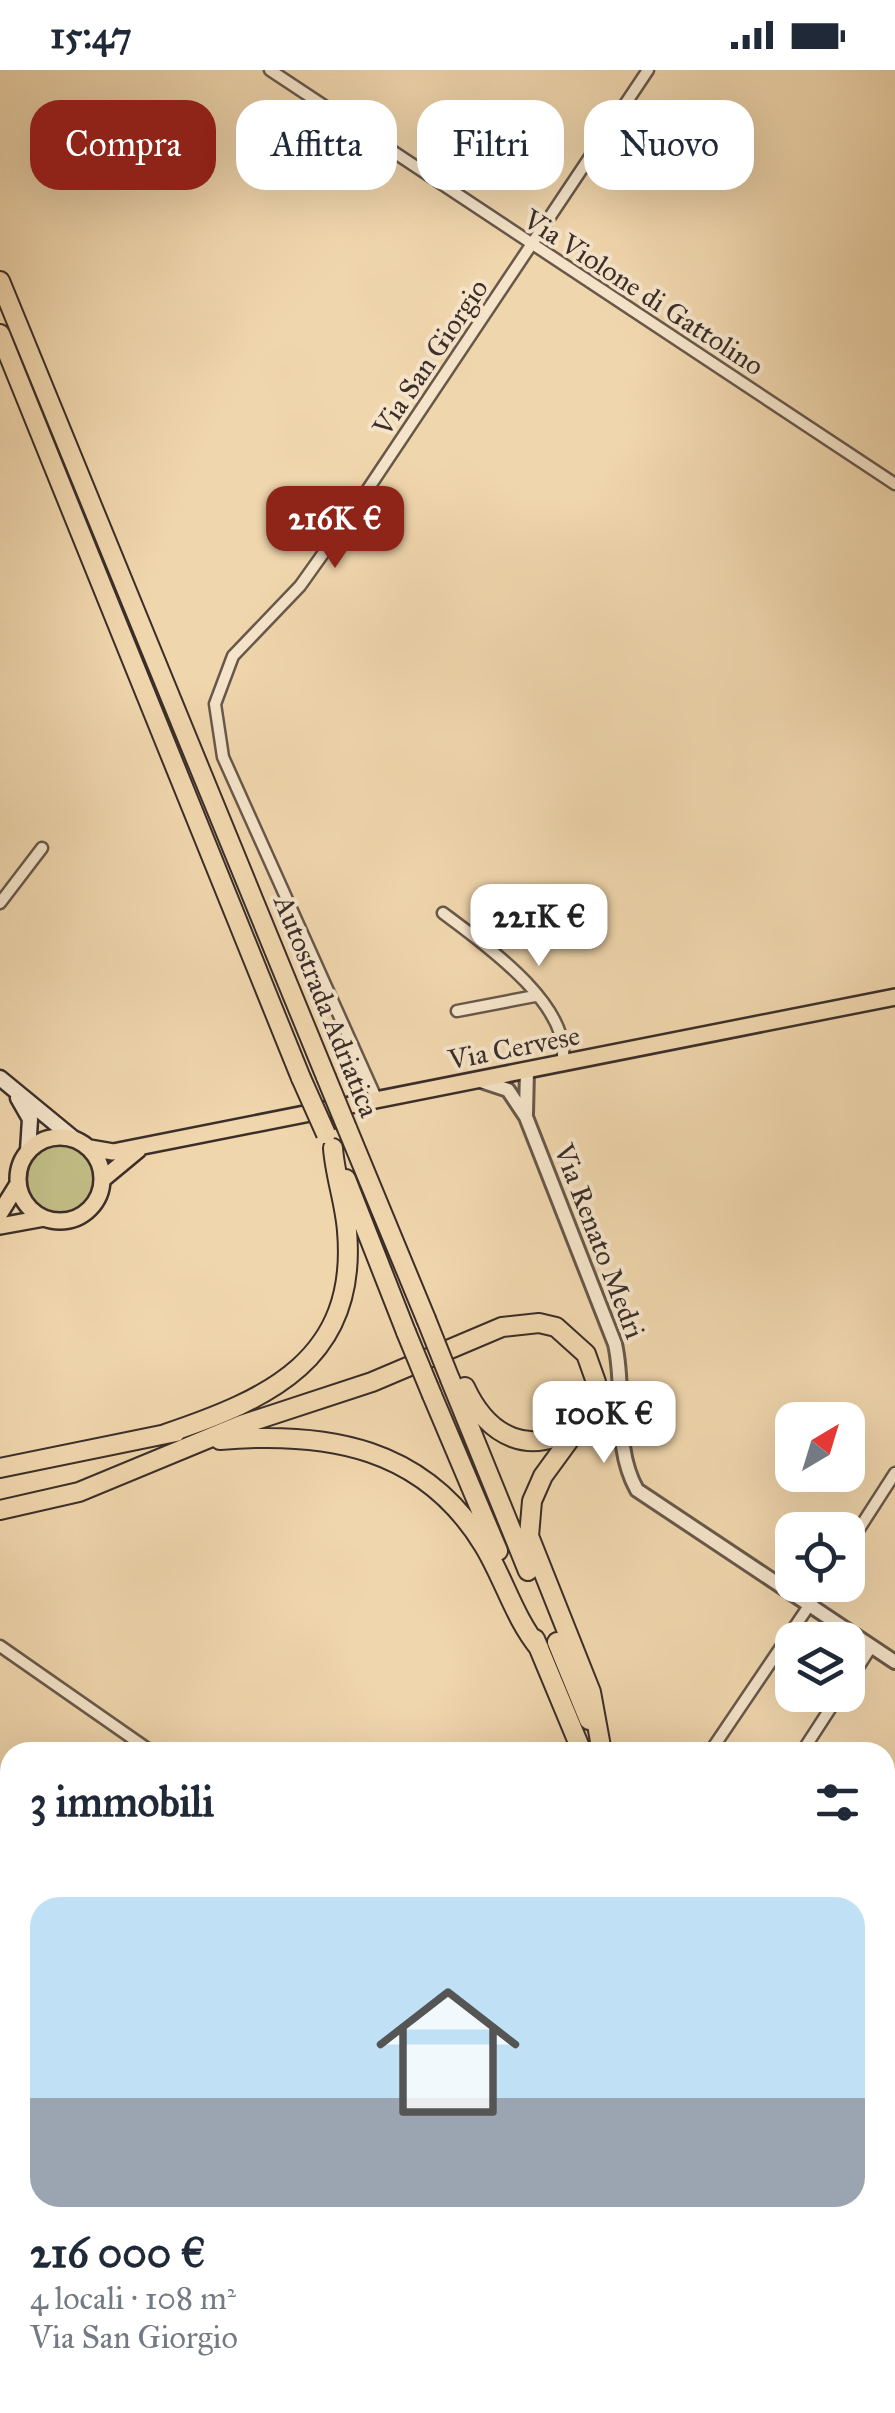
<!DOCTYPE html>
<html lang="it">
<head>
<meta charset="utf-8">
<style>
  body { margin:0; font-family:"IM FELL Great Primer",serif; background:#f2f2f3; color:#1f2937; height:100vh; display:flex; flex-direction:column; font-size:38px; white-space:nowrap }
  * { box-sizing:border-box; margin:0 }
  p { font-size:32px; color:#747a83 }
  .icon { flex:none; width:55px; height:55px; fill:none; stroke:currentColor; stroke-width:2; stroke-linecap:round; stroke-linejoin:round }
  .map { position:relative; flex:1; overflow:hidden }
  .panel { position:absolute; left:0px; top:1672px; width:895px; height:672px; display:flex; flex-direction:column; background:#fff; border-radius:30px 30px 0 0; box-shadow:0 10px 40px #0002 }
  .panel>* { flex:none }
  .hud { position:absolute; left:30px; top:30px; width:835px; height:90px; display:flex; gap:20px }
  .needle { width:65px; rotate:38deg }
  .controls { position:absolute; left:775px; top:1332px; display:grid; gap:20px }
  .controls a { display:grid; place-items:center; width:90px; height:90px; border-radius:20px; background:#fff; box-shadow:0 10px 40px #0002; font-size:50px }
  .price { position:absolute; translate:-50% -85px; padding:0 22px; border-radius:20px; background:#fff; color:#222; font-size:32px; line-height:65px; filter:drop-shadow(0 2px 5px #0008) }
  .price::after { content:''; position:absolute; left:50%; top:60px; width:30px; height:22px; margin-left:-15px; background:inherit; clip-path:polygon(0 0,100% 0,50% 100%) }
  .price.current { background:#8f2418; color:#fff }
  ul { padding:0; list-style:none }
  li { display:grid; align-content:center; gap:20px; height:530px; padding:0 30px }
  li+li { border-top:2px solid #e0e1e3 }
  li span { display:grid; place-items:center; height:310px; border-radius:30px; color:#555 }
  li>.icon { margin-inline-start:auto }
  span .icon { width:180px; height:180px; fill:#fffc; stroke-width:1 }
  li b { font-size:42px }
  h2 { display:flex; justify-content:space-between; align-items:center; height:120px; padding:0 30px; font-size:42px }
  .tag { padding:0 35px; border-radius:30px; background:#fff; box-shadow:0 10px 40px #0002; font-size:35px; line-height:90px }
  .tag.current { background:#8f2418; color:#fff }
  .status { display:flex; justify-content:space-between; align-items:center; height:70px; padding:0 50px; background:#fff; direction:ltr }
  .status svg { height:28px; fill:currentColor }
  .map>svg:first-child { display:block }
</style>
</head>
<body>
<div class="status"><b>15:47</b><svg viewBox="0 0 49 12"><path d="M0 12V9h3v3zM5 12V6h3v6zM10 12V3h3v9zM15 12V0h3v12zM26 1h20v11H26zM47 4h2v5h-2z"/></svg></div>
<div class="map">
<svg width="895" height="2343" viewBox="0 0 895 2343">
  <rect width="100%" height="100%" fill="#f0d6ad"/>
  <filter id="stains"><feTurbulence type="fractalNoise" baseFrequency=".002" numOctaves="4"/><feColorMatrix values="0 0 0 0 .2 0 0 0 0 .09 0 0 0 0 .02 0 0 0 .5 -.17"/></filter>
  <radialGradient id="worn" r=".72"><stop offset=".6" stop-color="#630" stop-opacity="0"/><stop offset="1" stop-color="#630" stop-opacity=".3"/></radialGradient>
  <path fill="#c1bc85" stroke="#7e7557" stroke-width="2.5" d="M27 1109a34 34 0 1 1 68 0a34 34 0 1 1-68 0Z"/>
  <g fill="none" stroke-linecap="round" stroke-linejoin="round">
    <defs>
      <path id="minor" d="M270 0 895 414
        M0 833 42 778
        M443 843C482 872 575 937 562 993
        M457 941 535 926
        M377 1030 223 687 215 634 233 586 300 516 352 443 648 0
        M848 1476 895 1403
        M0 1576 152 1682
        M848 1613 871 1577
        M710 1682 823 1515
        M802 1682 839 1625
        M885 1877 895 1883
        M0 2153 10 2160
        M267 2335 278 2343"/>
      <path id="tertiary" d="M481 1011 508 1020 526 1047 615 1274C626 1322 612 1376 637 1420L895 1592
        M526 1044 527 1000"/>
      <path id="secondary" d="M0 1008 73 1068
        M18 1028 30 1049 28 1081"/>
      <path id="primary" d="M18 1109a42 42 0 1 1 84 0a42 42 0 1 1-84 0Z
        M90 1078 113 1082 895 927
        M103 1109 138 1080
        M0 1143 18 1114
        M0 1156 44 1148"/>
      <path id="motorway" d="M0 211 326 1007
        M0 264 301 1008
        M347 1058 426 1249
        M346 1109 406 1262
        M450 1309 528 1501
        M465 1317C488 1367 531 1389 578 1354
        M432 1325 498 1481
        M165 1364C269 1329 358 1289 347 1161 345 1133 335 1106 333 1078
        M220 1370C327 1361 424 1377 484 1476 504 1509 514 1547 539 1578
        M0 1398 176 1362
        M0 1440 79 1422 241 1355 372 1312 502 1257 539 1253 556 1257 586 1284 596 1312 586 1347 543 1406 532 1431 529 1466 591 1622 602 1682
        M535 1569 582 1682
        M557 1572 589 1650
        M849 2335 852 2343
        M869 2335 872 2343"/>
    </defs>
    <use href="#minor" stroke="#68584a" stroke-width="15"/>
    <use href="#tertiary" stroke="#68584a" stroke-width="18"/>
    <use href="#secondary" stroke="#3b2e29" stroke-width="19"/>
    <use href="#primary" stroke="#3b2e29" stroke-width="20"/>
    <use href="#motorway" stroke="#3b2e29" stroke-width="22"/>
    <use href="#minor" stroke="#f5e4ca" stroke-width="10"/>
    <use href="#tertiary" stroke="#f5e4ca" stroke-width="12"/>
    <use href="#secondary" stroke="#f5e4ca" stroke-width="14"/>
    <use href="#primary" stroke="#f0d6ad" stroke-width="15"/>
    <use href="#motorway" stroke="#f0d6ad" stroke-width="18"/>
    <defs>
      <path id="motorway-bridge" d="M326 1007 347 1058
        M301 1008 326 1064
        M426 1249 450 1309
        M406 1262 432 1325"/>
    </defs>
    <use href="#motorway-bridge" stroke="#3b2e29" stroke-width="22" stroke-linecap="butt"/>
    <use href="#motorway-bridge" stroke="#f0d6ad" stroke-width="18"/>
  </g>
  <g text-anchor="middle" stroke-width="8" stroke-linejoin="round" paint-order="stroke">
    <g font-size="28" fill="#3b2e29" stroke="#f5e4ca">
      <text transform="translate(644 222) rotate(33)" y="10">Via Violone di Gattolino</text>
      <text transform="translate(430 287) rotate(-56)" y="10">Via San Giorgio</text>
      <text transform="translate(327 936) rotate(68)" y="10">Autostrada Adriatica</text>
      <text transform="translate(514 977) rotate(-11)" y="10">Via Cervese</text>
      <text transform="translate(600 1171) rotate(69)" y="10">Via Renato Medri</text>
    </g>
  </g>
  <rect width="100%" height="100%" filter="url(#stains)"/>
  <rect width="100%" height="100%" fill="url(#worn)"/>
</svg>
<div class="controls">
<a><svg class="needle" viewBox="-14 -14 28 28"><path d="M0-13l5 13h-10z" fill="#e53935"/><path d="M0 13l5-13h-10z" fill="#747a83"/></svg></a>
<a><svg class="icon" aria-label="locate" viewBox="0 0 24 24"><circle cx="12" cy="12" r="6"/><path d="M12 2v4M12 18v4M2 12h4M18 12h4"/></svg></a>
<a><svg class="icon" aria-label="layers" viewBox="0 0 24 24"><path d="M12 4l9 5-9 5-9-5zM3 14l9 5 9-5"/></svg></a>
</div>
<b class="price current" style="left:335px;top:501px">216K €</b>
<b class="price" style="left:539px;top:899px">221K €</b>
<b class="price" style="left:604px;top:1396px">100K €</b>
<div class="hud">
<a class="tag current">Compra</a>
<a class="tag">Affitta</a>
<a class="tag">Filtri</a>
<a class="tag">Nuovo</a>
</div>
<section class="panel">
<h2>3 immobili<svg class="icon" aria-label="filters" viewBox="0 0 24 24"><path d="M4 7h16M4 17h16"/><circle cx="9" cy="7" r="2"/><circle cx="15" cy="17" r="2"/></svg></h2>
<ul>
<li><span style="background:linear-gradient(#bfe0f5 65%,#9aa5b1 0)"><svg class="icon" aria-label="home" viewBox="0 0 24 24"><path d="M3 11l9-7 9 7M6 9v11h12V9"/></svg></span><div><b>216 000 €</b><p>4 locali · 108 m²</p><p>Via San Giorgio</p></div></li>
</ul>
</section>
</div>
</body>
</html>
